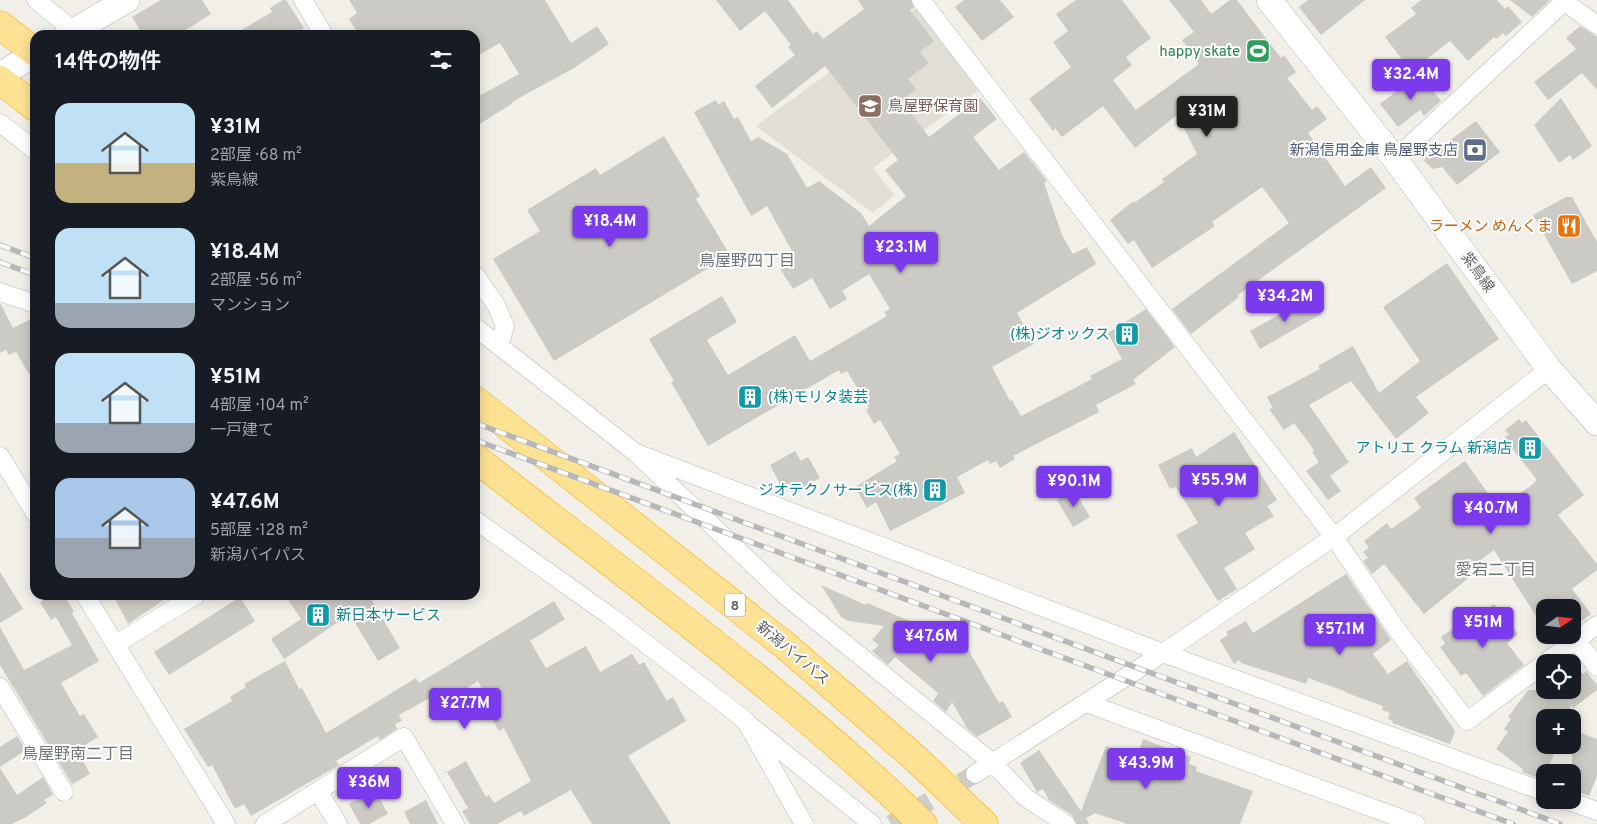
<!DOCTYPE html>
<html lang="ja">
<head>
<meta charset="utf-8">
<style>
  body { margin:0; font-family:Overpass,"Noto Sans JP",sans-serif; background:#242831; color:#f1f3f6; height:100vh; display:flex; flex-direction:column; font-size:19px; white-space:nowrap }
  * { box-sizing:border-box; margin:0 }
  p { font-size:16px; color:#9ea1a6 }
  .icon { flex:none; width:28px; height:28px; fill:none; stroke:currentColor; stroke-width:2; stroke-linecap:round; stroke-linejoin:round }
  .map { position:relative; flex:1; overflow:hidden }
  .drawer { position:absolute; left:30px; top:30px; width:450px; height:570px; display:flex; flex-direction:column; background:#171b24; border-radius:15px; box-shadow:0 2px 12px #0003 }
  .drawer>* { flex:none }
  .needle { width:32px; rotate:76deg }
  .controls { position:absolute; left:1536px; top:599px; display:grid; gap:10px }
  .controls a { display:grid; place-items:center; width:45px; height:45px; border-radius:10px; background:#171b24; box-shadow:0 2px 12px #0003; font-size:25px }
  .price { position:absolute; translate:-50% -42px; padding:0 11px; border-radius:5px; background:#7c3aed; color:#fff; font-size:16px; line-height:32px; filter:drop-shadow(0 1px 2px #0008) }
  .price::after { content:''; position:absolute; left:50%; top:30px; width:15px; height:11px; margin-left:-8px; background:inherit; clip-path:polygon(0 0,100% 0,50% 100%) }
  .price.selected { background:#222; color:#fff }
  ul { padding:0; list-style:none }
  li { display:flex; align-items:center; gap:15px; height:125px; padding:0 25px }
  li span { display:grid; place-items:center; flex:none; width:140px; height:100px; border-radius:15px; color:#555 }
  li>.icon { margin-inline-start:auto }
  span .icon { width:60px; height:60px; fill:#fffc; stroke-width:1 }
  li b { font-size:21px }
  h2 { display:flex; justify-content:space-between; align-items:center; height:60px; padding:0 25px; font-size:21px }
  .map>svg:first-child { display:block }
</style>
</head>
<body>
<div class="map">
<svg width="1597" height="824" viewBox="0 0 1597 824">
  <rect width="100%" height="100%" fill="#f1efe8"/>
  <path fill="#e1ded6" d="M917 8 983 87 873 168 894 195 873 213 756 126Z"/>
  <path fill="#cccac5" d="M161 0H202L211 14 178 35H143L132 17Z
    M283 0H286L304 28 293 35H233L272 12 270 8Z
    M349 0H545L571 43 597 26 609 44 574 68 512 102 513 103 475 127V98L519 74 500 43 475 57V35H359L349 19 357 13Z
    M716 0H788L813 34 817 31 823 39 864 9 858 0H911L914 8 910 10 934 41 920 52 929 63 908 79 916 89 902 101 929 137 980 98 997 119 973 137 999 170 1024 152 1047 181 1044 183 1062 235 1073 254 1087 247 1096 264 1017 313 1034 344 992 367 1010 401 1012 400 1021 416 1092 379 1090 376 1122 359 1108 333 1146 309 1175 347 1133 380 1136 384 1096 405 1099 412 1013 456 1015 459 1000 468 996 461 990 464 988 460 957 477 965 493 890 531 876 502 867 508 855 487 897 461 894 457 900 454 880 420 874 424 866 410 869 408 847 371 841 374 839 370 708 446 671 382 674 381 649 339 722 296 737 322 707 340 728 375 795 335 810 361 887 316 884 312 890 309 869 274 842 291 847 299 830 309 812 278 793 289 779 267 783 264 779 259 792 251 767 206 751 216 694 112 716 100 718 105 724 101 734 119 738 117 751 141 758 137 787 154 807 188 819 181 861 213 869 226 906 196 885 170 898 160 825 66 772 108 755 86 795 55 788 47 791 45 765 11 740 31Z
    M964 0H1000L1014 17 982 41 955 7Z
    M1076 0H1122L1151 38 1126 57 1132 65 1113 80 1136 110 1199 64 1182 40 1194 32 1169 0H1201L1211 14 1230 0H1237L1281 58 1284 55 1296 72 1287 78 1312 110 1317 106 1327 119 1308 133 1345 186 1371 167 1386 188 1238 295 1239 297 1191 334 1172 309 1289 223 1262 187 1212 222 1215 226 1152 268 1134 240 1128 244 1110 220 1132 202 1134 203 1164 182 1162 179 1197 154 1177 115 1135 148 1103 106 1062 137 1055 128 1053 131 1029 99 1071 67 1053 42 1068 31 1056 14Z
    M1308 0H1365L1321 35 1299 7Z
    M1421 0H1497L1505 9 1508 6 1522 22 1506 36 1503 33 1496 39 1494 37 1468 61 1450 41 1411 71 1385 37 1416 14 1411 8Z
    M1510 0H1550L1532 17Z
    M1580 26 1597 37V90L1582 73 1548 100 1534 82 1576 49 1566 38Z
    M1420 73 1441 101 1424 116 1420 110 1398 127 1380 104Z
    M1561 98 1592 146 1573 160 1570 155 1559 163 1534 125Z
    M1476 121 1500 152 1457 185 1442 167 1433 169 1424 161 1427 154 1439 142 1442 146Z
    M664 136 700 196 696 199 730 255 554 361 493 259 540 231 527 210 596 168 600 175Z
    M1566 197H1572L1597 242V271L1572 284 1533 215Z
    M1447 263 1499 339 1416 397 1429 413 1396 439 1351 381 1309 405 1349 462 1330 476 1341 491 1328 500 1306 471 1319 462 1312 452 1314 450 1294 423 1284 430 1269 409 1273 408 1267 397 1320 369 1318 366 1353 346 1379 393 1420 361 1383 307Z
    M1311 297 1321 314 1260 349 1250 331Z
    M0 303 13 328 35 317V384L16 352 9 355 6 350 0 353Z
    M1519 419 1522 423 1526 420 1584 495 1558 515 1597 564V570L1572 589 1591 614 1572 628V608H1545V630L1494 550 1467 570 1471 576 1424 614 1384 564 1372 574 1363 561 1368 558 1363 552 1369 548 1364 541 1387 523 1391 529 1421 508 1414 498 1465 461 1499 509 1532 485 1537 480 1504 438 1509 434 1505 430Z
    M1234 432 1277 500 1267 506 1274 516 1245 533 1255 549 1224 568 1237 589 1218 601 1176 535 1198 523 1176 487 1170 489 1158 465 1192 448 1196 457Z
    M795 451 801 461 808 457 820 478 795 492 791 483 782 488 770 465Z
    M1074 490 1090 517 1073 527 1057 500Z
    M0 572 23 609 0 623Z
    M1346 574 1391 640 1373 654 1388 674 1407 661 1455 731 1450 744 1392 723 1393 721 1388 719 1390 713 1382 710 1383 706 1347 693V692L1308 678 1306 684 1241 663 1239 660 1234 664 1220 640 1228 635 1226 632 1246 621 1253 633Z
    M821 585 866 605 867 603 907 620 945 632 964 648 966 646 999 703 1003 701 1012 717 977 737 967 728 952 702 946 712 933 701 938 693 895 657 888 665 872 651 879 645 872 640 884 626 848 621 841 617Z
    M53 595H64L74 612 72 613 99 661 61 683 80 716 84 714 98 737 77 750 90 774 72 784 0 665V627L24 670 72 645 56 617 51 620 40 602Z
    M113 595H171L128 624Z
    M285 595H369L400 648 378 661 350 614 284 659 271 639 301 619Z
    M240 597 255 621 169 675 154 652Z
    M554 601 565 619 530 641 546 668 586 646 600 672 632 654 639 665 644 662 667 701 673 697 686 721 628 756 671 824H592L571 790 524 816 521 811 497 824H470L462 811 468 808 447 772 466 761 486 797 489 795 494 803 531 781 504 728 499 731 491 717 496 714 478 681 459 693 457 690 447 695 444 690 399 715 402 721 395 724 397 729 380 740 378 736 336 761 339 765 251 816 244 804 235 809 212 765 208 767 184 729 232 701 230 697 246 687 244 684 285 661 299 689 302 688 326 733 416 678 419 683Z
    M1494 604 1518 634 1507 643 1524 665 1483 696 1466 673 1461 676 1440 647 1445 644 1441 637 1468 618 1471 621Z
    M1572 661 1583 674 1586 671 1597 685V690L1572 709V702L1569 712 1562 718H1545V745H1557L1544 780 1522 772 1523 769 1496 749 1508 732 1504 729 1511 719 1508 717 1528 690H1572Z
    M1572 730 1597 739V776L1589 796 1572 789Z
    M17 736 26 750 0 767V747Z
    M1143 739 1191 757 1189 764 1197 767 1196 771 1253 791 1240 824H1127L1095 813 1086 818 1089 824H1077L1072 815 1049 800 1043 789 1037 792 1020 763 1039 750 1081 811 1106 746 1136 758Z
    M0 768 17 795 43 777 53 795 44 800 47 803 26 817 12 824H0Z
    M375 790 388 814 369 824H360L349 804Z
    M426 800 438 824H410L404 812Z"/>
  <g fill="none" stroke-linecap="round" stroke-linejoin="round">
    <path stroke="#ccccc8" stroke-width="18" stroke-dasharray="18 9" stroke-linecap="butt" d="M891 824 975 774"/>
    <defs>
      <path id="street" d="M36 0 79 35
        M303 0 324 35
        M921 0 1334 537 1397 630 1467 721 1545 663
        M1562 0 1597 25
        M0 123 35 150
        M1395 159 1566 0
        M475 275 496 305 505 326 499 346
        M0 292 35 304
        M475 327 636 453 787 597 994 764 1025 797 1066 824
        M636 453 1163 653 1545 792
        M0 456 35 513
        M475 520 610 616 745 720 804 824
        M85 595 226 824
        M1576 640 1597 667
        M116 644 196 595
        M1546 662 1597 625
        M0 687 64 792
        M1086 703 1416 824
        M752 727 872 824
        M975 774 1163 653 1334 537 1549 369
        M318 791 338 824
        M1566 800 1597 811
        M265 824 404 737 455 824"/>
      <path id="secondary" d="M1269 0 1395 159 1549 369 1597 423
        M67 35 127 0
        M0 75 35 54"/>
      <path id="highway" d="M0 25 35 52
        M0 80 35 107
        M475 400 787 647 915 758 984 824
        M475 458C626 576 784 690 923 824"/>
    </defs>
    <use href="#street" stroke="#b5b8bc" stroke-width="19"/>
    <use href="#secondary" stroke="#b6babf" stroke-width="26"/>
    <use href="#highway" stroke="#f9ab00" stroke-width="29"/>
    <use href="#street" stroke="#fff" stroke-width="18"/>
    <use href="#secondary" stroke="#fff" stroke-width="25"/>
    <use href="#highway" stroke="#fde293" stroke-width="28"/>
    <defs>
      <path id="rail" d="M0 245 35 258
        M0 262 35 275
        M475 423 1560 824
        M475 440 1513 824"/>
    </defs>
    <use href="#rail" stroke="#b6b7b8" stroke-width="5.5"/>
    <use href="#rail" stroke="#fff" stroke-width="4" stroke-dasharray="11" stroke-linecap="butt"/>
  </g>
  <defs>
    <symbol id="stadium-square" viewBox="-11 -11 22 22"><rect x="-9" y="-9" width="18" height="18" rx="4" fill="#2e9e5b" stroke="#fff"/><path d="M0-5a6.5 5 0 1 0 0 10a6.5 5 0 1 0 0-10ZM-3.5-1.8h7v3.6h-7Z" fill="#fff"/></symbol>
    <symbol id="school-square" viewBox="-11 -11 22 22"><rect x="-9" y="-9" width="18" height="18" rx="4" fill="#8d6e63" stroke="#fff"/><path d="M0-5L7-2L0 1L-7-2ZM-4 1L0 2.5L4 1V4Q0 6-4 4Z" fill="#fff"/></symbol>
    <symbol id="bank-square" viewBox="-11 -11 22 22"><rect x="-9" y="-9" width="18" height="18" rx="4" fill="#5c6f8a" stroke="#fff"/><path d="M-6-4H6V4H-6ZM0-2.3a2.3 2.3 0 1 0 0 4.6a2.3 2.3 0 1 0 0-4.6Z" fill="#fff"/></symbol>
    <symbol id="restaurant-square" viewBox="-11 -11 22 22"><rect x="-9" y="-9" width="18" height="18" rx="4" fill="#e8710a" stroke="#fff"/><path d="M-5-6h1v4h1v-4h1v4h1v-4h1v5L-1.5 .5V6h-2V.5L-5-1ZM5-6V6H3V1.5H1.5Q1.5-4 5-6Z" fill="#fff"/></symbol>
    <symbol id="building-square" viewBox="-11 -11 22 22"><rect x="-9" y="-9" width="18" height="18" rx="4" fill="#0f9aa8" stroke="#fff"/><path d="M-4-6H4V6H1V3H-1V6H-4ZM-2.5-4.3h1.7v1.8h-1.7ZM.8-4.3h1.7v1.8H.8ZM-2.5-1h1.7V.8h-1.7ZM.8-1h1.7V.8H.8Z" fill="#fff"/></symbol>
  </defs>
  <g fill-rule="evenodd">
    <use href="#stadium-square" x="1244" y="37" width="28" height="28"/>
    <use href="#school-square" x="856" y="92" width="28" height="28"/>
    <use href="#bank-square" x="1461" y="136" width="28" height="28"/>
    <use href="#restaurant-square" x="1555" y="212" width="28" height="28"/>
    <use href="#building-square" x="1113" y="320" width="28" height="28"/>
    <use href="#building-square" x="736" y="383" width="28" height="28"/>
    <use href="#building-square" x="1516" y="434" width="28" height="28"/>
    <use href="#building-square" x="921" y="476" width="28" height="28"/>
    <use href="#building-square" x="304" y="601" width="28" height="28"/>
  </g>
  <g text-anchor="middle" stroke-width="4" stroke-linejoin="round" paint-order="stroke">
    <rect fill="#fff" stroke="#8f9295" stroke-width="1" x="725" y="593.5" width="20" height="23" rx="4"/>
    <g font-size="14" font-weight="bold" fill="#5f6368">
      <text x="735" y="610">8</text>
    </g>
    <g font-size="15" fill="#27864d" stroke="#fff" text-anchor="end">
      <text x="1240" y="56">happy skate</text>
    </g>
    <g font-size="15" fill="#785e54" stroke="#fff" text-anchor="start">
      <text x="888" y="111">鳥屋野保育園</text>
    </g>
    <g font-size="15" fill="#4e5e75" stroke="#fff" text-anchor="end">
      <text x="1458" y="155">新潟信用金庫 鳥屋野支店</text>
    </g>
    <g font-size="15" fill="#c56008" stroke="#fff" text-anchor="end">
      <text x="1552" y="231">ラーメン めんくま</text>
    </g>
    <g font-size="15" fill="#5f6368" stroke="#fff">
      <text transform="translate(1478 272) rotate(54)" y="5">紫鳥線</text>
      <text transform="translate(793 653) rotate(40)" y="5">新潟バイパス</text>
    </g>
    <g font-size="15" fill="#0d838f" stroke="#fff" text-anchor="end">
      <text x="1110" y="339">(株)ジオックス</text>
      <text x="768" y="402" text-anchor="start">(株)モリタ装芸</text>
      <text x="1512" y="453">アトリエ クラム 新潟店</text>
      <text x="918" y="495">ジオテクノサービス(株)</text>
      <text x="336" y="620" text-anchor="start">新日本サービス</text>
    </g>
    <g font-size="16" fill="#70757a" stroke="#fff">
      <text x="747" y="266">鳥屋野四丁目</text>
      <text x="1496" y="575">愛宕二丁目</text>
      <text x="78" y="759">鳥屋野南二丁目</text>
    </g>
  </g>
</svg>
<div class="controls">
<a><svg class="needle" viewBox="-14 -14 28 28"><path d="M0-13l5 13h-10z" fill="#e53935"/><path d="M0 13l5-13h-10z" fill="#9ea1a6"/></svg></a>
<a><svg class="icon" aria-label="locate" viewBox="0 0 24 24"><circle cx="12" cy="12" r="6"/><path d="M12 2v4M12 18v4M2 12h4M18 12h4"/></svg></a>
<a>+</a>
<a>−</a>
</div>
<b class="price" style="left:1411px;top:101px">¥32.4M</b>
<b class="price selected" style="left:1207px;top:138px">¥31M</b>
<b class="price" style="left:610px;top:248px">¥18.4M</b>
<b class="price" style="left:901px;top:274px">¥23.1M</b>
<b class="price" style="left:1285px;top:323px">¥34.2M</b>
<b class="price" style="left:1219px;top:507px">¥55.9M</b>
<b class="price" style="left:1074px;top:508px">¥90.1M</b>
<b class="price" style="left:1491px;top:535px">¥40.7M</b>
<b class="price" style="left:1483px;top:649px">¥51M</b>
<b class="price" style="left:1340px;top:656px">¥57.1M</b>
<b class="price" style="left:931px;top:663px">¥47.6M</b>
<b class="price" style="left:465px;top:730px">¥27.7M</b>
<b class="price" style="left:1146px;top:790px">¥43.9M</b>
<b class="price" style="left:369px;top:809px">¥36M</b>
<section class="drawer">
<h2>14件の物件<svg class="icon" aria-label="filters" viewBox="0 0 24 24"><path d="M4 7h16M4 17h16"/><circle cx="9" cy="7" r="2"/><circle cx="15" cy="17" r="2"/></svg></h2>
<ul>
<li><span style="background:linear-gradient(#bfe0f5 60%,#c2b280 0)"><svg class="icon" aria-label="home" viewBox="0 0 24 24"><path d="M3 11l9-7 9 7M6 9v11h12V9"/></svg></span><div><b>¥31M</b><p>2部屋 · 68 m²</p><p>紫鳥線</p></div></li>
<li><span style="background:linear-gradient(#bfe0f5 75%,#9aa5b1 0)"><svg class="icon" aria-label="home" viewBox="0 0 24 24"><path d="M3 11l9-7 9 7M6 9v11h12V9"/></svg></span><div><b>¥18.4M</b><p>2部屋 · 56 m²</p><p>マンション</p></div></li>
<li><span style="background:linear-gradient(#bfe0f5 70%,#9aa5b1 0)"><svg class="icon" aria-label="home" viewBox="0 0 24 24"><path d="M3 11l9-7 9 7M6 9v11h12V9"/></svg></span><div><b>¥51M</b><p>4部屋 · 104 m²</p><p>一戸建て</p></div></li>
<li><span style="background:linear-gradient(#a9c7e8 60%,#9aa5b1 0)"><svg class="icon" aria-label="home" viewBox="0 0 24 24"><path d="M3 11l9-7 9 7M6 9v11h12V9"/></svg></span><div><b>¥47.6M</b><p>5部屋 · 128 m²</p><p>新潟バイパス</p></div></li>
</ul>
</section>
</div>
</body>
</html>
